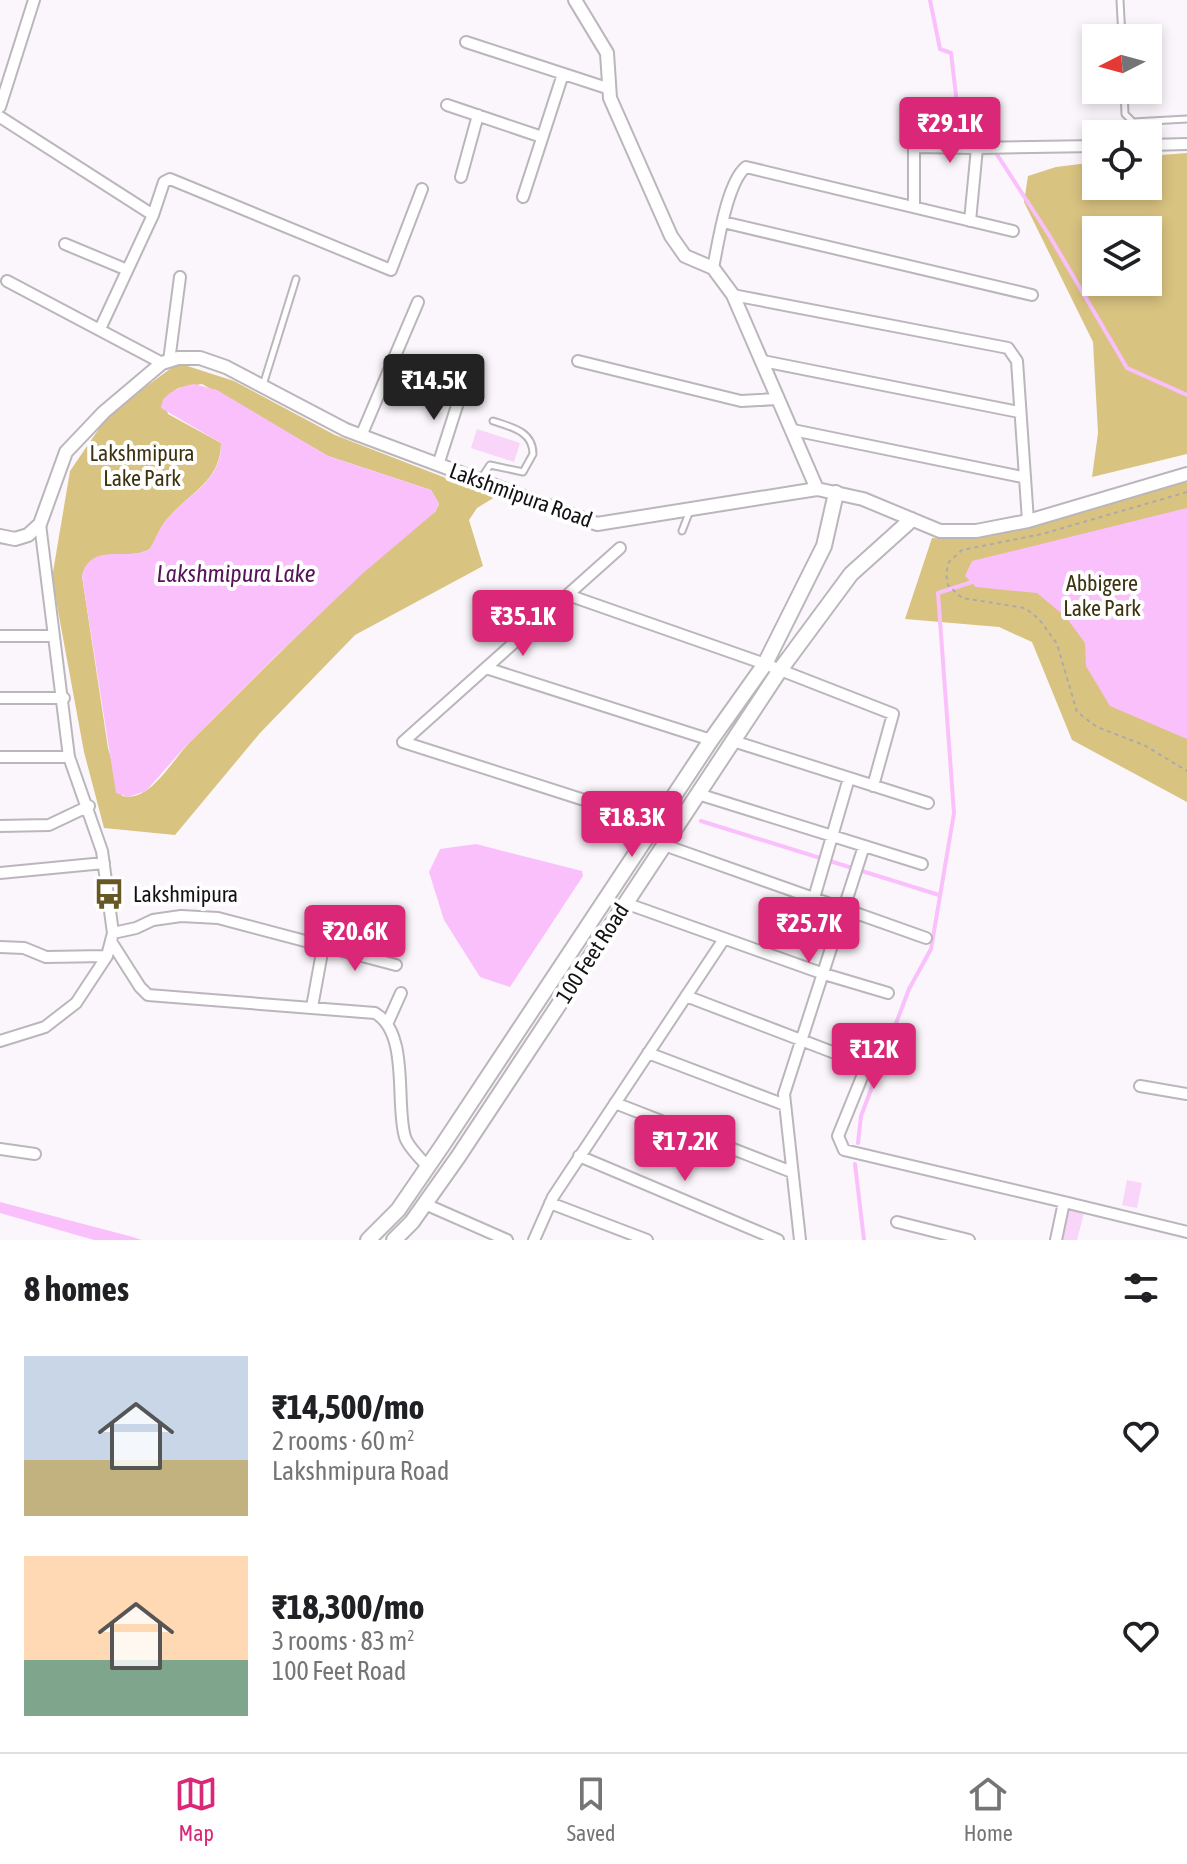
<!DOCTYPE html>
<html lang="en">
<head>
<meta charset="utf-8">
<style>
  body { margin:0; font-family:"Asap Condensed",sans-serif; background:#f2f2f2; color:#202124; height:100vh; display:flex; flex-direction:column; font-size:30px; white-space:nowrap }
  * { box-sizing:border-box; margin:0 }
  p { font-size:26px; color:#757577 }
  .icon { flex:none; width:44px; height:44px; fill:none; stroke:currentColor; stroke-width:2; stroke-linecap:round; stroke-linejoin:round }
  .map { position:relative; height:1240px; overflow:hidden }
  .side { display:flex; flex-direction:column; background:#fff; flex:1 }
  .side>* { flex:none }
  .needle { width:52px; rotate:264deg }
  .controls { position:absolute; left:1082px; top:24px; display:grid; gap:16px }
  .controls a { display:grid; place-items:center; width:80px; height:80px; border-radius:0px; background:#fff; box-shadow:0 4px 12px #0003; font-size:40px }
  .price { position:absolute; translate:-50% -68px; padding:0 18px; border-radius:8px; background:#db2777; color:#fff; font-size:26px; line-height:52px; filter:drop-shadow(0 2px 4px #0008) }
  .price::after { content:''; position:absolute; left:50%; top:48px; width:24px; height:18px; margin-left:-12px; background:inherit; clip-path:polygon(0 0,100% 0,50% 100%) }
  .price.selected { background:#222; color:#fff }
  ul { padding:0; list-style:none }
  li { display:flex; align-items:center; gap:24px; height:200px; padding:0 24px }
  li span { display:grid; place-items:center; flex:none; width:224px; height:160px; border-radius:0px; color:#555 }
  li>.icon { margin-inline-start:auto }
  span .icon { width:96px; height:96px; fill:#fffc; stroke-width:1 }
  li b { font-size:34px }
  h2 { display:flex; justify-content:space-between; align-items:center; height:96px; padding:0 24px; font-size:34px }
  .dock { display:flex; justify-content:space-around; align-items:center; height:112px; border-top:2px solid #e0e0e0; background:#fff; font-size:22px; color:#757577 }
  .dock a { display:grid; justify-items:center; gap:4px }
  .dock .selected { color:#db2777 }
  .map>svg:first-child { display:block }
</style>
</head>
<body>
<div class="map">
<svg width="1187" height="1240" viewBox="0 0 1187 1240">
  <rect width="100%" height="100%" fill="#fbf6fb"/>
  <path fill="#d9c381" fill-rule="evenodd" d="M1187 153V454L1092 477 1098 433 1093 342 1024 202 1028 176 1056 167 1096 162V186H1148V156ZM1096 230H1148V282H1096Z
    M178 363 234 381 335 435 495 497 477 508 469 520 483 566 355 635 260 733 175 835 104 828 84 752 52 578 70 471 109 414ZM202 384 328 456 431 490 439 504 435 512C400 534 368 568 338 596 288 644 239 693 190 742 172 760 150 803 122 796L108 748 82 576C94 541 125 563 150 549 157 538 160 526 169 517 191 492 221 480 221 443L168 414 163 400 178 388Z
    M1187 482V802L1072 740 1032 642 999 627 905 619 932 538C1019 542 1104 502 1187 482Z"/>
  <path fill="#fac0fc" d="M194 384 217 390 328 456 431 490 439 504 435 512 362 574 278 654 183 749 146 791 128 797 116 793 82 576C91 541 126 562 150 549 156 538 160 526 169 517 191 492 222 480 221 443L161 408C162 393 181 386 194 384Z
    M1187 508V739L1110 706 1086 666 1085 643 1066 617 1037 593 976 587 965 576 972 561Z
    M476 844 582 871 583 876 510 987 480 977 444 920 429 872 440 849Z
    M0 1202 129 1236 142 1240H94L0 1213Z"/>
  <g fill="none" stroke-linecap="round" stroke-linejoin="round">
    <path stroke="#fac0fc" stroke-width="4" d="M930 0 940 49 951 53 961 138 987 139 1049 235 1127 368 1187 395
      M701 821 939 895
      M858 1143 861 1116 909 989 931 949 954 813 938 593 972 582
      M855 1164 864 1240"/>
  </g>
  <path fill="#f8d5f9" d="M477 429 520 443 514 462 471 448Z
    M1127 1180 1142 1183 1137 1208 1122 1205Z
    M1068 1209 1084 1213 1077 1240H1060Z"/>
  <g fill="none" stroke-linecap="round" stroke-linejoin="round">
    <defs>
      <path id="service" d="M1120 0 1122 38
        M1124 90 1125 114 1133 122 1187 119
        M263 385 296 279
        M480 480 490 465 523 472 533 454C533 431 511 427 493 421
        M682 531 689 513"/>
      <path id="minor" d="M466 42 610 89
        M447 105 542 137
        M0 107 34 0
        M0 117 153 215 100 329
        M1148 145 1187 144
        M977 148 1096 146
        M461 177 478 115
        M523 197 563 74
        M914 207V147L977 148 970 221
        M153 215 164 182 170 179 391 270 422 189
        M723 222 1032 295
        M65 244 125 269
        M713 268C718 244 727 182 746 167L1013 231
        M7 281 162 363
        M733 295 1008 348 1017 361 1028 521
        M169 361 180 277
        M578 361 741 401 778 399
        M763 361 1019 412
        M793 430 1022 477
        M361 436 418 302
        M438 465 462 390
        M568 595 765 664 893 714 873 786
        M0 636H54
        M486 668 711 740
        M0 698H64
        M733 741 928 803
        M403 742 620 548
        M403 742 656 823
        M0 757H69
        M698 794 922 864
        M0 826 49 825 89 806
        M664 845 926 938
        M0 873 104 863
        M814 898 849 778
        M625 903 824 974 888 993
        M113 933 136 928 153 920 181 916 218 918 396 965
        M112 943 140 987 148 995 375 1013C410 1033 395 1104 405 1137 408 1147 421 1159 428 1167
        M0 947 24 948 46 957 107 956
        M686 996 861 1063 864 1072 838 1136 844 1150 1064 1202 1056 1240
        M312 1007 323 947
        M388 1022 401 993
        M0 1041 45 1027 76 1003 107 956 113 933 102 851 69 757 40 524
        M648 1053 785 1105
        M1140 1086 1187 1094
        M615 1103 792 1172
        M0 1149 35 1154
        M579 1156 778 1240
        M1064 1202 1187 1232
        M550 1203 647 1240
        M425 1204 507 1240
        M897 1222 969 1240
        M534 1240 553 1197 724 939
        M800 1240 784 1094 864 846"/>
      <path id="tertiary" d="M575 0 607 53 610 98 671 236 685 256 713 268 733 295 817 489
        M0 536 15 539 28 535 40 524 66 452 104 412 162 363 178 358H200L226 367 346 430 597 524 817 489 863 499 940 531H976L1028 521 1187 474"/>
      <path id="secondary" d="M368 1240 398 1210 442 1146 711 740 765 664 824 546 836 493
        M394 1240 412 1222 458 1157 780 670 851 574 911 520"/>
    </defs>
    <use href="#service" stroke="#bbb6bb" stroke-width="9"/>
    <use href="#minor" stroke="#bbb6bb" stroke-width="14"/>
    <use href="#tertiary" stroke="#bbb6bb" stroke-width="16"/>
    <use href="#secondary" stroke="#bbb6bb" stroke-width="18"/>
    <path stroke="#ada9ad" stroke-width="2" stroke-dasharray="4 4" stroke-linecap="butt" d="M1187 492 1042 534 962 550 949 562 946 573 948 585 962 598 1025 608 1039 619 1057 644 1077 712 1097 727 1144 745 1187 771"/>
    <use href="#service" stroke="#fff" stroke-width="5"/>
    <use href="#minor" stroke="#fff" stroke-width="10"/>
    <use href="#tertiary" stroke="#fff" stroke-width="12"/>
    <use href="#secondary" stroke="#fff" stroke-width="14"/>
  </g>
  <defs>
    <symbol id="bus-bare" viewBox="-9 -9 18 18"><path d="M-5-6H5V4H4V6H2V4H-2V6H-4V4H-5ZM-3.5-4V0h7V-4ZM-3.5 1.2v1.5H-2V1.2ZM2 1.2v1.5H3.5V1.2Z" fill="#675724" stroke="#fff" stroke-width="2.5" paint-order="stroke"/></symbol>
  </defs>
  <g fill-rule="evenodd">
    <use href="#bus-bare" x="87" y="872" width="44" height="44"/>
  </g>
  <g text-anchor="middle" stroke-width="8" stroke-linejoin="round" paint-order="stroke">
    <g font-size="22" fill="#3e3310" stroke="#fff">
      <text x="142" y="461">Lakshmipura<tspan x="142" dy="25">Lake Park</tspan></text>
      <text x="1102" y="591">Abbigere<tspan x="1102" dy="25">Lake Park</tspan></text>
    </g>
    <g font-size="22" fill="#131113" stroke="#fff">
      <text transform="translate(521 495) rotate(20)" y="8">Lakshmipura Road</text>
      <text transform="translate(592 953) rotate(-57)" y="8">100 Feet Road</text>
    </g>
    <g font-size="22" fill="#131113" stroke="#fff" text-anchor="start">
      <text x="133" y="902">Lakshmipura</text>
    </g>
    <g font-size="24" font-style="italic" fill="#56135a" stroke="#fff">
      <text x="236" y="582">Lakshmipura Lake</text>
    </g>
  </g>
</svg>
<div class="controls">
<a><svg class="needle" viewBox="-14 -14 28 28"><path d="M0-13l5 13h-10z" fill="#e53935"/><path d="M0 13l5-13h-10z" fill="#757577"/></svg></a>
<a><svg class="icon" aria-label="locate" viewBox="0 0 24 24"><circle cx="12" cy="12" r="6"/><path d="M12 2v4M12 18v4M2 12h4M18 12h4"/></svg></a>
<a><svg class="icon" aria-label="layers" viewBox="0 0 24 24"><path d="M12 4l9 5-9 5-9-5zM3 14l9 5 9-5"/></svg></a>
</div>
<b class="price" style="left:950px;top:165px">₹29.1K</b>
<b class="price selected" style="left:434px;top:422px">₹14.5K</b>
<b class="price" style="left:523px;top:658px">₹35.1K</b>
<b class="price" style="left:632px;top:859px">₹18.3K</b>
<b class="price" style="left:809px;top:965px">₹25.7K</b>
<b class="price" style="left:355px;top:973px">₹20.6K</b>
<b class="price" style="left:874px;top:1091px">₹12K</b>
<b class="price" style="left:685px;top:1183px">₹17.2K</b>
</div>
<section class="side">
<h2>8 homes<svg class="icon" aria-label="filters" viewBox="0 0 24 24"><path d="M4 7h16M4 17h16"/><circle cx="9" cy="7" r="2"/><circle cx="15" cy="17" r="2"/></svg></h2>
<ul>
<li><span style="background:linear-gradient(#c9d6e8 65%,#c2b280 0)"><svg class="icon" aria-label="home" viewBox="0 0 24 24"><path d="M3 11l9-7 9 7M6 9v11h12V9"/></svg></span><div><b>₹14,500/mo</b><p>2 rooms · 60 m²</p><p>Lakshmipura Road</p></div><svg class="icon" aria-label="heart" viewBox="0 0 24 24"><path d="M12 20l-8-8c-3-5 5-10 8-4 3-6 11-1 8 4z"/></svg></li>
<li><span style="background:linear-gradient(#ffd9b3 65%,#7fa58c 0)"><svg class="icon" aria-label="home" viewBox="0 0 24 24"><path d="M3 11l9-7 9 7M6 9v11h12V9"/></svg></span><div><b>₹18,300/mo</b><p>3 rooms · 83 m²</p><p>100 Feet Road</p></div><svg class="icon" aria-label="heart" viewBox="0 0 24 24"><path d="M12 20l-8-8c-3-5 5-10 8-4 3-6 11-1 8 4z"/></svg></li>
</ul>
</section>
<nav class="dock">
<a class="selected"><svg class="icon" aria-label="map" viewBox="0 0 24 24"><path d="M3 6l6-2 6 2 6-2v14l-6 2-6-2-6 2zM9 4v14M15 6v14"/></svg>Map</a>
<a><svg class="icon" aria-label="saved" viewBox="0 0 24 24"><path d="M7 4h10v16l-5-4-5 4z"/></svg>Saved</a>
<a><svg class="icon" aria-label="home" viewBox="0 0 24 24"><path d="M3 11l9-7 9 7M6 9v11h12V9"/></svg>Home</a>
</nav>
</body>
</html>
